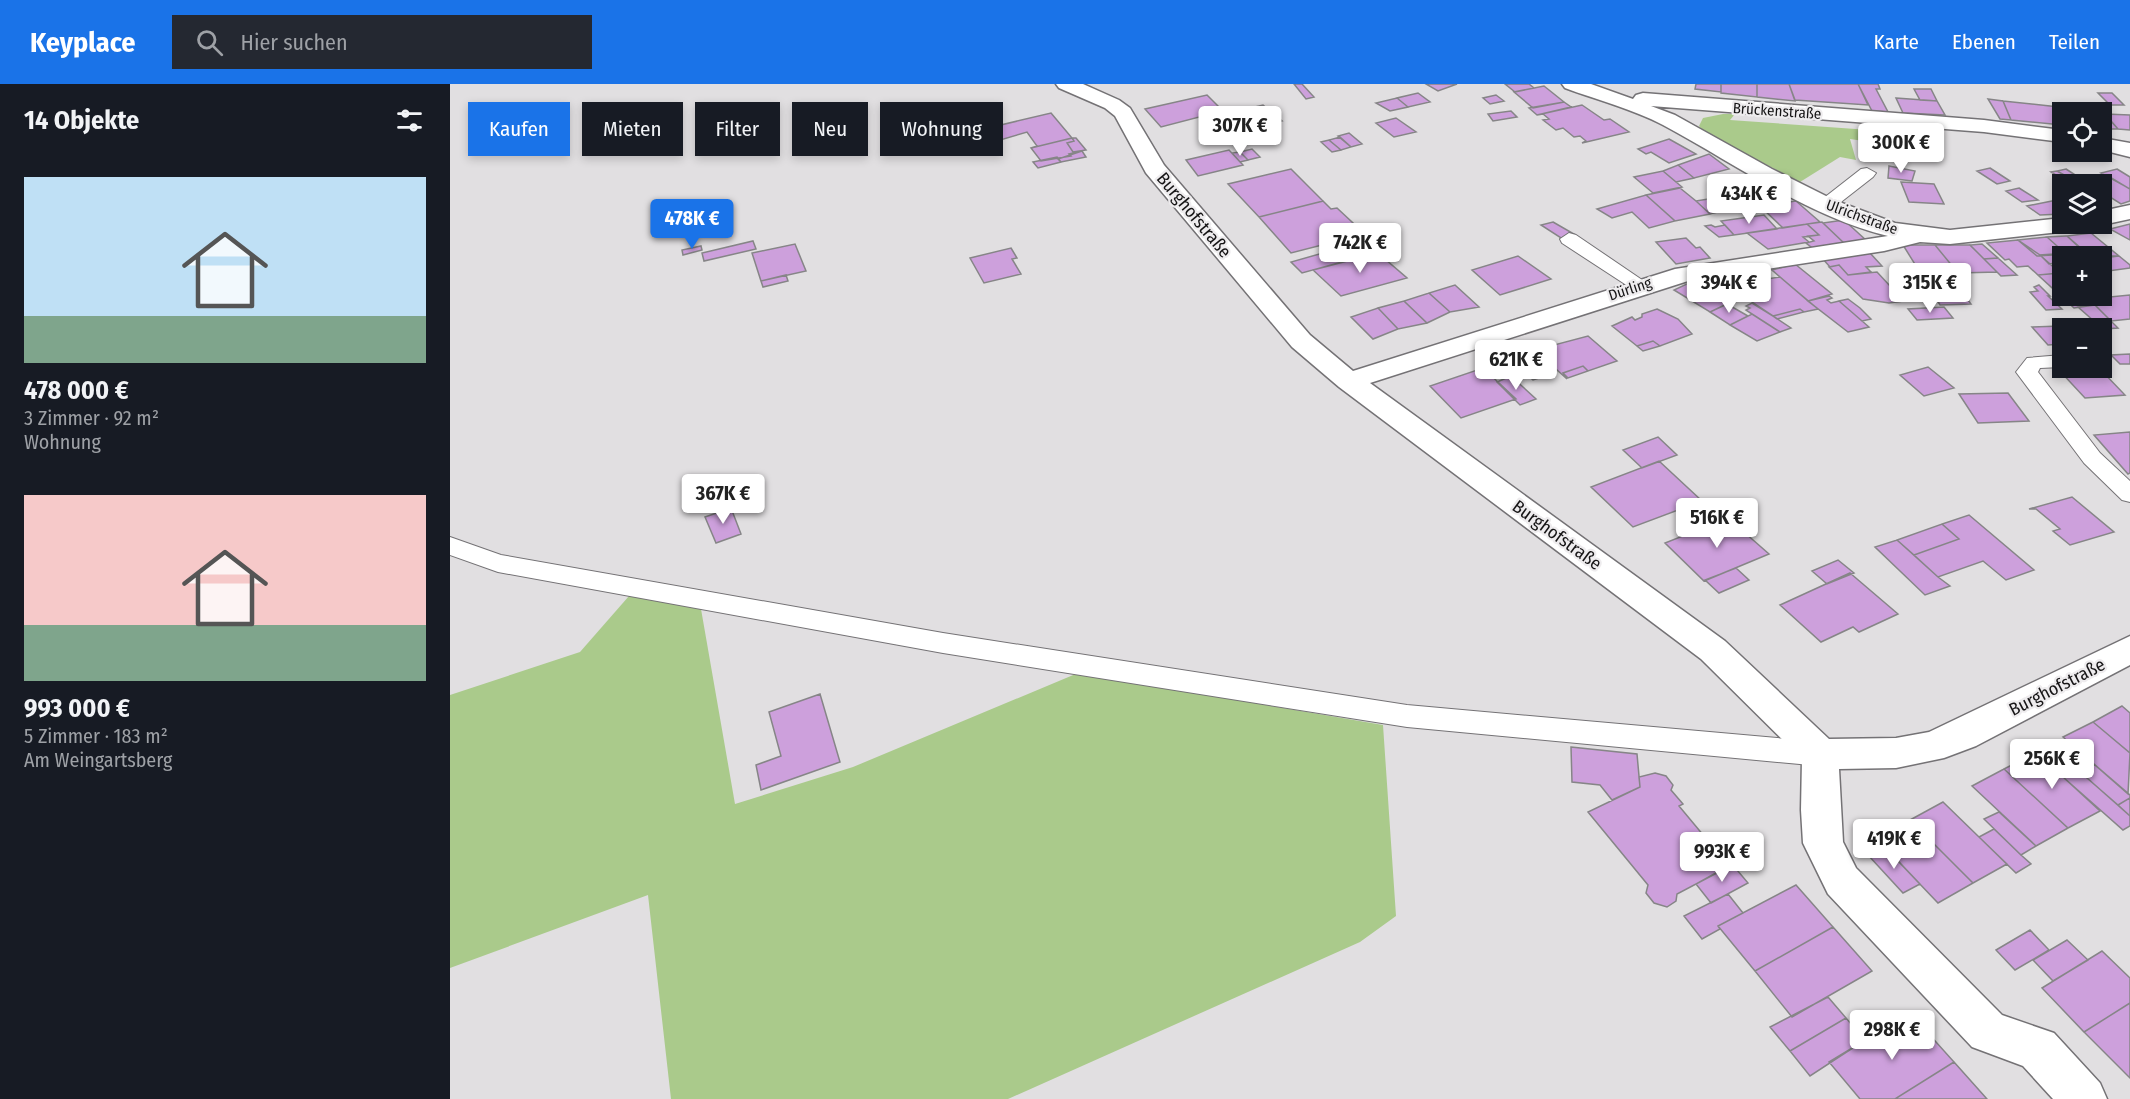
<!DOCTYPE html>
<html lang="de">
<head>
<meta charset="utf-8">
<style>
  body { margin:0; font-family:"Fira Sans Condensed",sans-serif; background:#242831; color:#f1f3f6; height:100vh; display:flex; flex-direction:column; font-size:22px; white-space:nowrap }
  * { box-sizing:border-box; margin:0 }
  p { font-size:20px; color:#9ea1a6 }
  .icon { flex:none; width:33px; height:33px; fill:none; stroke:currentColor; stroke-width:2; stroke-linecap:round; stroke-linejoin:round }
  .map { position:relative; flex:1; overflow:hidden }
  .side { display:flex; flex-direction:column; background:#171b24; width:450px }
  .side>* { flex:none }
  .hud { position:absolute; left:18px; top:18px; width:570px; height:54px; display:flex; gap:12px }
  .tools { position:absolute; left:1602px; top:18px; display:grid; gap:12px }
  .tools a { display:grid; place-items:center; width:60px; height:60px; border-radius:0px; background:#171b24; box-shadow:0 3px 9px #0003; font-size:30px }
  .price { position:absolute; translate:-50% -51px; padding:0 14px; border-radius:6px; background:#fff; color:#222; font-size:20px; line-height:39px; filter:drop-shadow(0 2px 3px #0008) }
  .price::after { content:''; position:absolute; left:50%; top:36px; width:18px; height:14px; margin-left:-9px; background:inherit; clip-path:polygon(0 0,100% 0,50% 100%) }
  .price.on { background:#1a73e8; color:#fff }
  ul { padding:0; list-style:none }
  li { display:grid; align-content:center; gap:12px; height:318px; padding:0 24px }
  li span { display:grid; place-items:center; height:186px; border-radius:0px; color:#555 }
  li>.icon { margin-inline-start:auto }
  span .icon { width:108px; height:108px; fill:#fffc; stroke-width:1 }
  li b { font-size:26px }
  h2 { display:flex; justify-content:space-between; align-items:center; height:72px; padding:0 24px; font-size:26px }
  .tag { padding:0 21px; border-radius:0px; background:#171b24; box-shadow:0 3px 9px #0003; font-size:21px; line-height:54px }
  .tag.on { background:#1a73e8; color:#fff }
  header { display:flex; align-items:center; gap:36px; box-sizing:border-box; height:84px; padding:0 30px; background:#1a73e8; color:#fff }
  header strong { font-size:28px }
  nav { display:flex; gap:33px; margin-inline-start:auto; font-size:21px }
  .search { width:420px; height:54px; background:#242831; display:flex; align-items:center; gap:15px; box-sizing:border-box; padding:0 21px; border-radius:0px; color:#9ea1a6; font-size:22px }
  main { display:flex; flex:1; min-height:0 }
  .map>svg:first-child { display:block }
</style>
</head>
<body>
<header>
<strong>Keyplace</strong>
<div class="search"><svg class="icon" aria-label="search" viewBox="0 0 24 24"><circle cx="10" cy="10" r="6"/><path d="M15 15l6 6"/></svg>Hier suchen</div>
<nav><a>Karte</a><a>Ebenen</a><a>Teilen</a></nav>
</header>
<main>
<section class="side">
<h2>14 Objekte<svg class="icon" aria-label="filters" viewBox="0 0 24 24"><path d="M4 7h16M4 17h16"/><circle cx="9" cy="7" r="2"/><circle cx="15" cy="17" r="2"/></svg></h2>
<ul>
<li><span style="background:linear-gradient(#bfe0f5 75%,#7fa58c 0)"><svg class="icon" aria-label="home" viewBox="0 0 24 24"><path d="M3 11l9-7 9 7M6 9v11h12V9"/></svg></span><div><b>478 000 €</b><p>3 Zimmer · 92 m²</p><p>Wohnung</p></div></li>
<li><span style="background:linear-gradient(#f6c9c9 70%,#7fa58c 0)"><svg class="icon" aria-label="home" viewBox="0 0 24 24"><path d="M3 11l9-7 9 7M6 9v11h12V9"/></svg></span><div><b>993 000 €</b><p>5 Zimmer · 183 m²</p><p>Am Weingartsberg</p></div></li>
</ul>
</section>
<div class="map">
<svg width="1680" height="1015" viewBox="0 0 1680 1015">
  <rect width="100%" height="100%" fill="#e1dfe1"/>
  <path fill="#aaca8b" d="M1273 30H1285L1280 36 1476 50 1474 43H1482L1489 68 1400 55 1406 76 1390 73 1350 98 1255 49 1249 42 1253 34Z
    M179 512 251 525 285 720 403 683 628 589 933 641 946 832 910 858 558 1015H221L198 811 0 884V611L130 568Z"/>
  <path fill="#cda0dc" stroke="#868587" stroke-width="1.5" d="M844 0H852L864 13 856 15Z
    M976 0H1007L988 7Z
    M1055 0H1079L1084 4 1065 8Z
    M1246 0H1271V8L1245 5Z
    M1271 0H1307V13L1271 9Z
    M1307 0H1339L1345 17 1307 13Z
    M1339 0H1408L1418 21 1345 16Z
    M1408 0H1428L1430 5H1426L1438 28 1422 27Z
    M1094 2 1114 18 1083 24 1064 8Z
    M1464 5H1481L1487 17 1470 16Z
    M968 9 980 18 958 23 947 14Z
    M1648 9H1662L1674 21H1660Z
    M757 11 776 30 813 21 832 37 769 53 749 33 711 43 695 25Z
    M1046 11 1054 17 1040 20 1033 14Z
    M947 14 958 23 940 27 926 19Z
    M1446 14 1487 17 1495 31 1453 29Z
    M1538 15 1553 17 1561 36 1550 35Z
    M1553 17 1609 23 1615 28 1612 41 1561 36Z
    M1114 18 1121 23 1087 31 1079 24Z
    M1132 21 1154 36 1160 35 1179 48 1132 59 1136 57 1130 52 1124 53 1113 44 1106 46 1093 36 1099 35 1093 30 1087 31Z
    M1607 21 1650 25 1668 45H1652V28H1615Z
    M1061 27 1067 33 1043 37 1038 30Z
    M601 29 622 54 581 64 587 62 577 48 547 57 538 44Z
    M1655 30 1680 31V46L1668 45Z
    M946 34 966 48 944 53 926 39Z
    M899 49 912 60 901 63 888 52Z
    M890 53 901 63 891 66 879 56Z
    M622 54 624 57 617 59 623 68 632 67 619 70 621 72 591 77 581 64Z
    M622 54H626L636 66 623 68 617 59 624 57Z
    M1219 55 1246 70 1219 79 1201 68 1196 70 1188 65Z
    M879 56 891 66 882 68 871 58Z
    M802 65 810 73 798 76 790 68Z
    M779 66 793 81 748 92 736 76Z
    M632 67 636 73 611 78 608 75Z
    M790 68 798 76 790 78 782 69Z
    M1259 70 1279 85 1244 94 1228 81Z
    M607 73 611 78 588 84 583 78Z
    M1228 81 1244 94 1226 98 1213 87Z
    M1439 82 1465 87 1462 97 1438 94Z
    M1540 84 1560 97 1547 100 1527 87Z
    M841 85 873 117 809 133 778 100Z
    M1616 85 1633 96 1625 97 1607 87Z
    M1667 85 1680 93V105L1651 89Z
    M1213 87 1232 103 1203 109 1184 93Z
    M1607 87 1627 98 1628 100H1620L1601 88Z
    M1658 92 1680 105V117L1671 120 1652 108V100L1634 98Z
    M1300 95 1338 112 1318 117 1289 100Z
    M1451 98 1484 100 1494 120 1459 118Z
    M1230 104 1246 117 1260 130 1225 137 1196 111Z
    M1569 104 1588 116 1572 118 1556 107Z
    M1196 111 1225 137 1199 144 1182 128 1162 134 1147 125Z
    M1258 115 1266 122 1272 127 1260 130 1246 117Z
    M1612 115V130L1590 131 1577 122Z
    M873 117 881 125 887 124 903 139 897 141 907 152 841 169 809 133Z
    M1346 117 1370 138 1333 144 1310 122Z
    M1314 131 1327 145 1284 151 1271 137Z
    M1394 136 1418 158 1396 161 1373 139Z
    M1103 138 1124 150 1111 154 1091 141Z
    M1372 138 1396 161 1365 166 1356 159 1364 157 1358 152 1369 151 1357 140Z
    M1357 140 1369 151 1353 153 1359 158 1318 165 1297 149Z
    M1680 140V156L1660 145Z
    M1261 141 1265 143 1275 141 1284 151 1269 153 1255 142Z
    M1641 149 1669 172H1640L1617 152Z
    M1616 152H1617L1634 168 1616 170 1597 153Z
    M1597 153 1616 170 1587 172 1568 156Z
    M1236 154 1246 164 1250 163 1260 174 1226 180 1206 158Z
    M1568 156 1590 171 1610 189 1588 191 1578 182 1567 183 1559 175 1555 176 1537 159Z
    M303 157 306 165 254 177 252 169Z
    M345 160 356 187 311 197 302 169Z
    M1532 160 1548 174 1534 175 1520 161Z
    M1453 161H1485L1508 189 1471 190Z
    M1485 161H1520L1547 188 1508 189Z
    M251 162 252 166 233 171 232 166Z
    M561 164 567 174 562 175 571 190 534 199 520 174Z
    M880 167 892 178 852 189 841 178Z
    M928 169 957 194 891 212 863 186Z
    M1420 169 1432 182 1416 183 1421 188 1398 191 1389 181 1380 183 1372 174Z
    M1605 170 1612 178 1599 180 1590 171Z
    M1068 172 1101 195 1050 211 1022 186Z
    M1669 172 1680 181V184L1658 187 1652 182V174Z
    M1548 174 1567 191 1551 192 1534 175Z
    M1345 180 1382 210 1358 217 1322 186Z
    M1389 181 1398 191 1427 188 1454 217 1439 219 1413 215 1379 183Z
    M1610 189 1612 192V212H1635L1645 221 1624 224 1588 191Z
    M336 191 338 197 313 203 311 197Z
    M1330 193 1368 225 1354 228 1350 225 1323 232 1276 201Z
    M1243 197 1279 219 1260 228 1224 206Z
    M1476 197 1505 198 1521 220 1490 221Z
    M1005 201 1029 223 1000 228 979 209Z
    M1589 201 1600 212H1598L1612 225 1596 226 1580 208 1588 207 1584 203Z
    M979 209 1000 228 977 239 954 217Z
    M1680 211V235L1661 237 1639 215Z
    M1379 212 1382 214 1377 216 1381 219 1389 217 1419 243 1398 248 1358 217Z
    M1398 215 1410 224 1421 235 1412 237 1389 217Z
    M954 217 977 239 948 245 928 224Z
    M1302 219 1323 232 1341 244 1330 248 1302 230 1296 226 1300 224 1296 222Z
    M1277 220 1298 232 1280 241 1260 228Z
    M1645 221 1668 244 1653 245 1628 223Z
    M1494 223 1503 234 1467 236 1458 225Z
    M928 224 948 245 923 255 901 233Z
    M1207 225 1228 235 1242 250 1210 262 1203 257 1187 262 1162 242 1182 233 1185 236 1192 233V230Z
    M1350 225 1354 228 1327 235 1323 232Z
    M1302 230 1330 248 1307 257 1280 241Z
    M1611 242 1614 244 1612 260 1598 261 1582 243Z
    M1138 252 1167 277 1138 287 1133 282 1113 289 1117 295 1085 266Z
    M1203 257 1210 262 1193 267 1187 262Z
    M1680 270V280H1670L1661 271Z
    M1082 271 1102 290 1083 296 1063 278Z
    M1133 282 1138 287 1118 294 1113 289Z
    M1478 283 1504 304 1474 312 1450 291Z
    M1033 284 1066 315 1011 334 980 302Z
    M1649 284 1675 311 1635 314 1608 285Z
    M1061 292 1086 315 1070 321 1047 298Z
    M1558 309 1579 337 1528 339 1509 310Z
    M1680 348V389L1678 390 1644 351Z
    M1208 353 1227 371 1192 384 1173 366Z
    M1209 377 1252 417 1183 443 1141 403Z
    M1622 413 1664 448 1620 461 1603 447 1610 445 1586 425H1579Z
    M1271 420 1284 432 1255 443 1243 431Z
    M281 424 291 450 266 459 255 433Z
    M1519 431 1584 486 1556 496 1533 477 1488 493 1464 471 1509 455 1492 440Z
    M1278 434 1319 470 1254 497 1215 459Z
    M1492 440 1509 455 1464 471 1447 456Z
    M1447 456 1488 493 1500 502 1475 511 1425 463Z
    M1388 476 1404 489 1377 500 1362 487Z
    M1286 484 1299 496 1269 509 1255 496Z
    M1400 489 1448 530 1409 548 1403 543 1371 558 1330 521Z
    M370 610 390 678 311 706 306 681 331 672 319 628Z
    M1672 622 1680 629V669L1643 638Z
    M1643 638 1680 669 1678 710 1613 653Z
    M1121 663 1187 670 1190 703 1162 716 1150 701 1122 698Z
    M1585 669 1613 693 1650 727 1618 744 1554 685Z
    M1644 680 1680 711V714L1668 721 1630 688Z
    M1554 685 1618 744 1586 762 1522 702Z
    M1627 685 1680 732V742L1673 746 1613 693Z
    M1205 689 1216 692 1223 701 1221 706 1233 720 1229 722 1254 752 1258 750 1284 780 1227 810 1226 817 1217 823 1204 819 1196 809 1198 801 1138 728 1190 703 1189 693Z
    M1680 714V732L1668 721Z
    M1493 718 1529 753 1557 780 1523 799 1460 736Z
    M1549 728 1586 762 1571 771 1534 735Z
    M1460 736 1523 799 1488 819 1426 754Z
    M1544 745 1571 771 1581 780 1566 789 1529 753Z
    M1435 763 1470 800 1453 809 1418 771Z
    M1282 780 1298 799 1261 819 1246 800Z
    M1346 801 1383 843 1305 887 1268 842Z
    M1278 810 1293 829 1268 842 1270 845 1252 855 1234 832Z
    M1383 843 1422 887 1342 933 1305 887Z
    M1580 846 1599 866 1565 886 1546 866Z
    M1617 856 1638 876 1603 897 1583 876Z
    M1652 867 1680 894V919L1634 948 1592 904Z
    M1378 913 1396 934 1340 967 1320 943Z
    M1680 919V994L1634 948Z
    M1460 929 1504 978 1445 1015H1410L1379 978Z
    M1396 934 1415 956 1360 992 1340 967Z
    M1504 978 1537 1015H1445Z"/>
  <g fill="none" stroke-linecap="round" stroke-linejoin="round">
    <defs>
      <path id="service" d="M1417 84 1426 89 1423 93 1382 125H1370L1367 121 1370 117 1411 85Z
        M1119 149 1126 151 1201 202 1198 206H1184L1112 159 1110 155Z
        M1612 271V283L1590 284 1588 288 1650 369 1680 397V418L1672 416 1634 379 1566 288 1577 274Z
        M0 453 51 471 493 549 957 621 1371 658 1381 662 1385 670 1381 678 1371 682 957 643 493 569 48 488 0 471Z"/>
      <path id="minor" d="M606 0H633L669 16 680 24 714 81 860 251 903 287 1225 185 1438 152C1357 132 1286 80 1213 41 1183 25 1147 16 1115 4L1112 0H1141L1183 15 1186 11 1193 9 1534 36 1612 46V58L1534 48 1201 22 1225 31 1322 85 1384 116 1445 139 1500 146 1612 134V140H1631L1627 145 1619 147 1500 160 1470 158 1434 167 1238 197 920 299 1275 557 1379 655 1446 654 1479 648 1680 552V581L1526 662 1494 674 1446 684 1389 685 1393 758 1406 784 1552 931 1604 949 1650 999 1657 1015H1603L1573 982 1522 963 1378 810 1353 759 1351 726 1352 675 1251 575 889 303 842 263 696 89 665 32 655 24 609 4Z
        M1652 54 1680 59V73L1652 66Z
        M1680 121V135L1652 141 1646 140H1652V127Z"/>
    </defs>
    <use href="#service" stroke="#747275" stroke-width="2"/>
    <use href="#minor" stroke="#747275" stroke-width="3"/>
    <use href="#service" fill="#fff" fill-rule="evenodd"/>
    <use href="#minor" fill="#fff" fill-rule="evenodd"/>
  </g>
  <g text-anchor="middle" stroke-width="4.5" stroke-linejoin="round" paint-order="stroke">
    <g font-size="15" fill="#161516" stroke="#eeecee">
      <text transform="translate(1327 27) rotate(4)" y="5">Brückenstraße</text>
      <text transform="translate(1412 133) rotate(20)" y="5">Ulrichstraße</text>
      <text transform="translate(1180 205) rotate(-18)" y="5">Dürling</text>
    </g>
    <g font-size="18" fill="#161516" stroke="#eeecee">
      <text transform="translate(744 131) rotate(50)" y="6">Burghofstraße</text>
      <text transform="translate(1107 451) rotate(36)" y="6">Burghofstraße</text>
      <text transform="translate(1607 603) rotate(-27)" y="6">Burghofstraße</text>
    </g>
  </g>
</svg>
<div class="tools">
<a><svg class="icon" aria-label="locate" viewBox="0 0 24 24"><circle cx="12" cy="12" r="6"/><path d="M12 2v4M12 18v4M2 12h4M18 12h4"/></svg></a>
<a><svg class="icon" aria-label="layers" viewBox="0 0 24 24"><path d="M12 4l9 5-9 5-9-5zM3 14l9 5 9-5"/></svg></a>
<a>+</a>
<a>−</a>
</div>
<b class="price" style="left:790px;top:73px">307K €</b>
<b class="price" style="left:1451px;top:90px">300K €</b>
<b class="price" style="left:1299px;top:141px">434K €</b>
<b class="price on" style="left:242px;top:166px">478K €</b>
<b class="price" style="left:910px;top:190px">742K €</b>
<b class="price" style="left:1279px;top:230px">394K €</b>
<b class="price" style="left:1480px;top:230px">315K €</b>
<b class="price" style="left:1066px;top:307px">621K €</b>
<b class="price" style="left:273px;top:441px">367K €</b>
<b class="price" style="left:1267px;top:465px">516K €</b>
<b class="price" style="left:1602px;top:706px">256K €</b>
<b class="price" style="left:1444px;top:786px">419K €</b>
<b class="price" style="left:1272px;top:799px">993K €</b>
<b class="price" style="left:1442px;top:977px">298K €</b>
<div class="hud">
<a class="tag on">Kaufen</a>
<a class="tag">Mieten</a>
<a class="tag">Filter</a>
<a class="tag">Neu</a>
<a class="tag">Wohnung</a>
</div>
</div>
</main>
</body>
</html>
